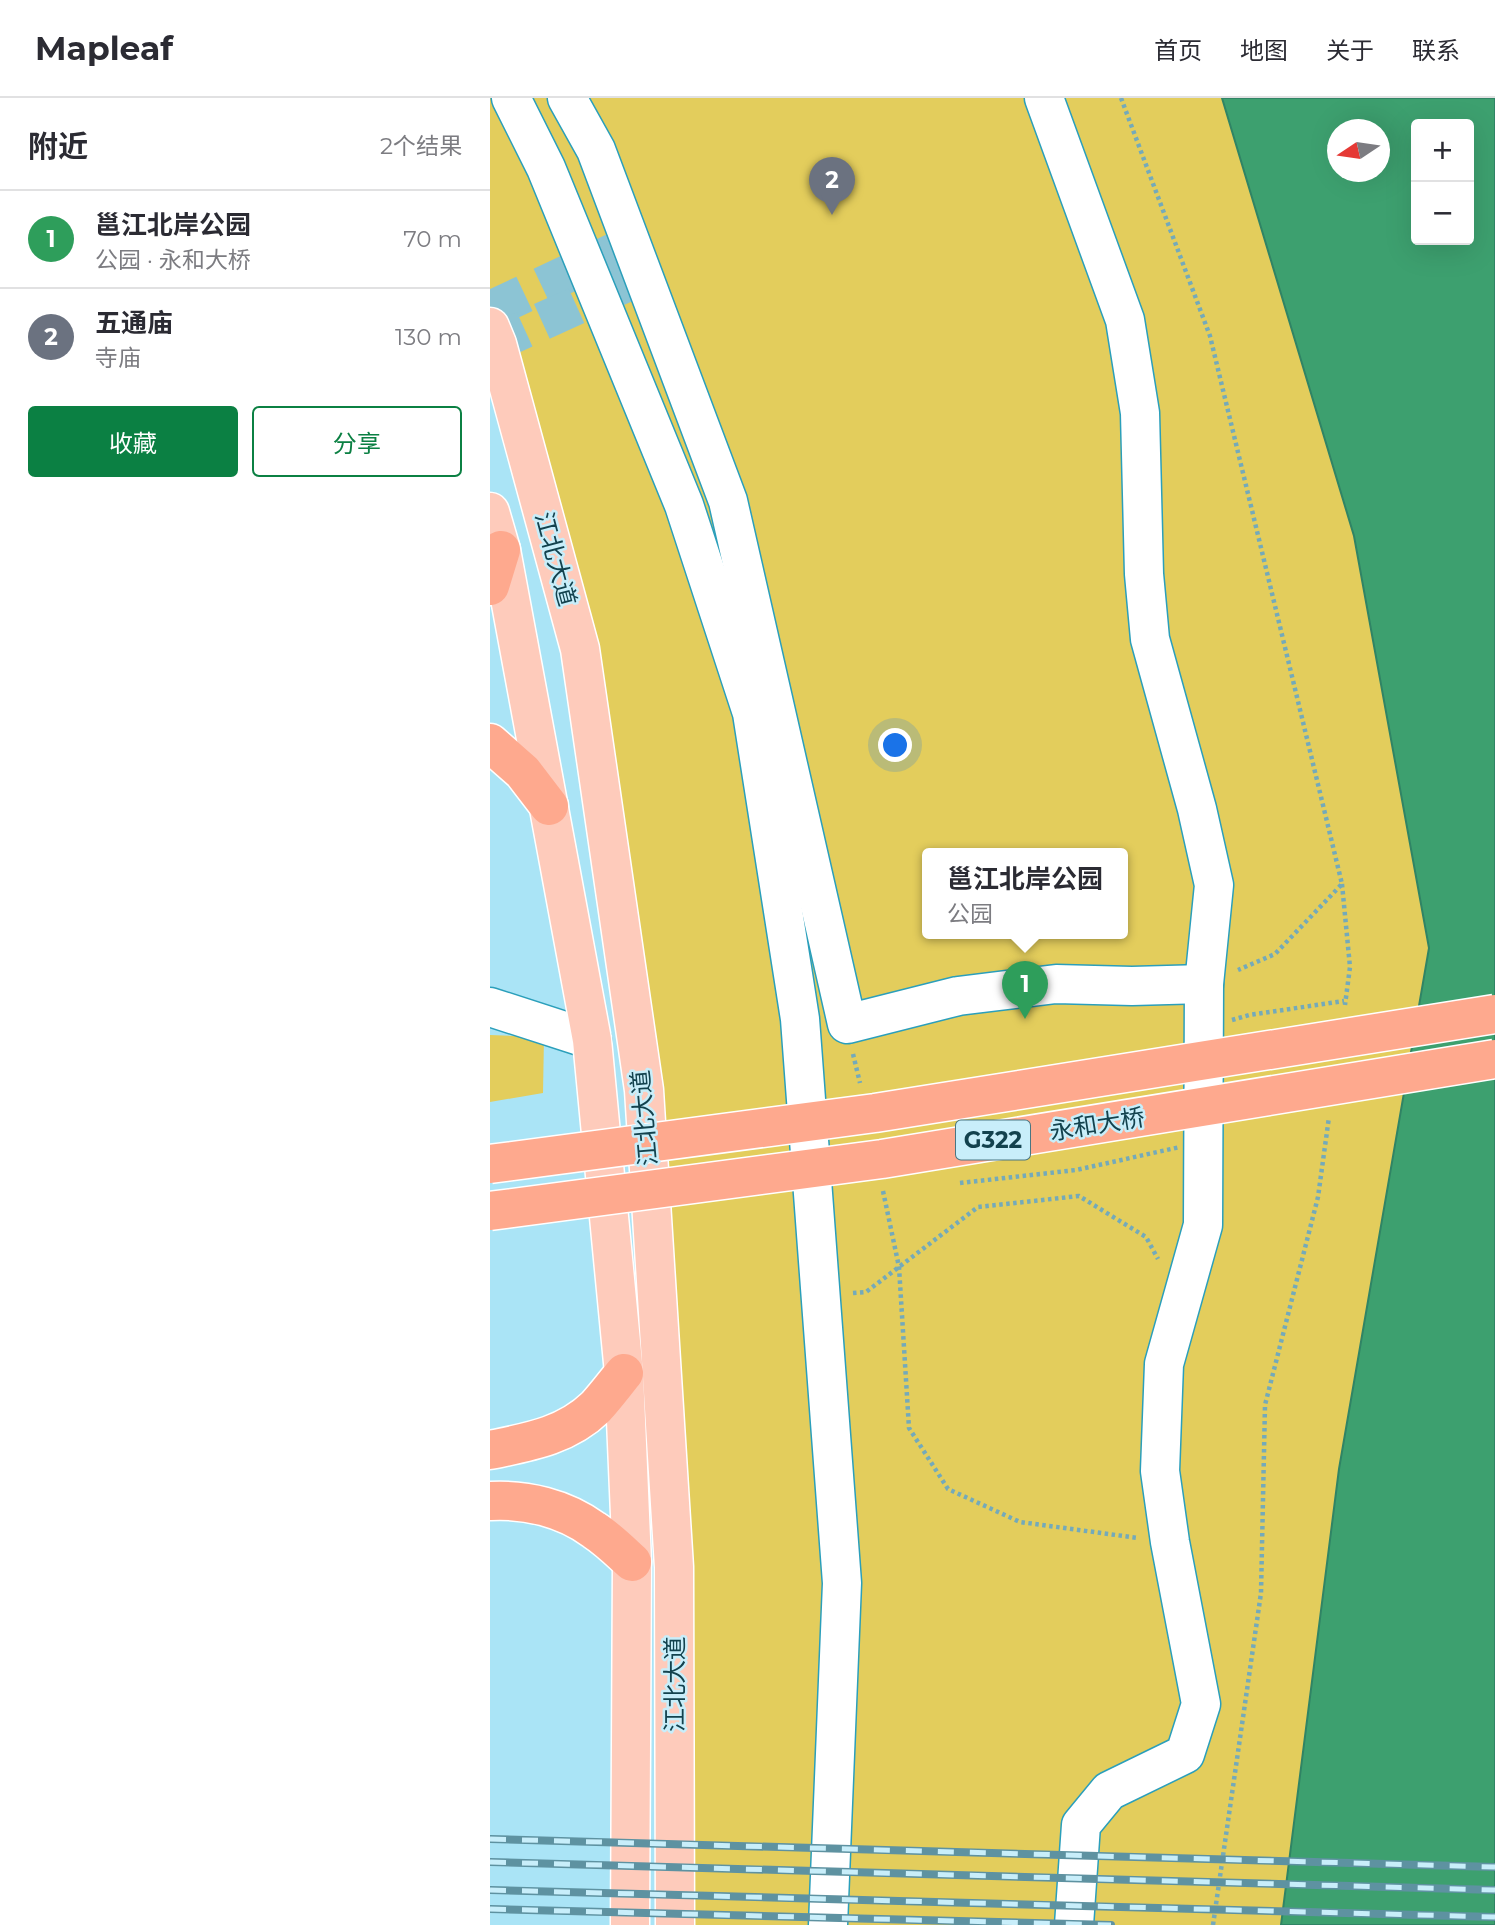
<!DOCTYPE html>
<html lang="zh">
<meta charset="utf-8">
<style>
:root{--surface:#fff;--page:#f2f2f3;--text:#2b2b33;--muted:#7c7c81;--line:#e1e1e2;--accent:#0b8043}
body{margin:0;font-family:Montserrat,"Noto Sans SC",sans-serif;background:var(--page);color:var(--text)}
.controls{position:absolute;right:21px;top:21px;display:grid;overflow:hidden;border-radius:7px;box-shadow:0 7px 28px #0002}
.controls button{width:63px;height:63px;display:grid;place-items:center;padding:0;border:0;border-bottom:2px solid var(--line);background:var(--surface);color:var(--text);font:35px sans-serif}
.compass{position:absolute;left:837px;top:21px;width:63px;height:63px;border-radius:50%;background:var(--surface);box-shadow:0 7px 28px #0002;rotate:257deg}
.you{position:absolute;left:406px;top:648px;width:24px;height:24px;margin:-18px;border:5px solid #fff;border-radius:50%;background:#1a73e8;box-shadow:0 0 0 10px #1a73e833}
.badge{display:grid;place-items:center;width:46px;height:46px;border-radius:50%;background:var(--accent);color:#fff;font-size:23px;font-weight:700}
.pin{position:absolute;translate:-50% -58px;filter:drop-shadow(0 2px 4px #0008)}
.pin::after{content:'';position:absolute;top:37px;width:24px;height:21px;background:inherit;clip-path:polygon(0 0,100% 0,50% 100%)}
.popup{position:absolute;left:432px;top:750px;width:206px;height:91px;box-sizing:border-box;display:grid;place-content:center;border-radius:7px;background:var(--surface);filter:drop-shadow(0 2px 5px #0005);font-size:23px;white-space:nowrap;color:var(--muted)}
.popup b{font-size:26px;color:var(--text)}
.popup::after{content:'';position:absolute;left:50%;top:100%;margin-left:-14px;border:14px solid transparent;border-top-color:var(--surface)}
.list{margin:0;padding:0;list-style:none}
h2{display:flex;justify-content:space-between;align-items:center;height:91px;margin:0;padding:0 28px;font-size:30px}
h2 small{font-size:23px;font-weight:400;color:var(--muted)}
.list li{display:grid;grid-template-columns:46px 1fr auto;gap:21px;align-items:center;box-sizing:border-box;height:98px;padding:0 28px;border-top:2px solid var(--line)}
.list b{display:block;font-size:26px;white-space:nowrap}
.list p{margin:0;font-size:23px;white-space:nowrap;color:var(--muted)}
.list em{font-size:23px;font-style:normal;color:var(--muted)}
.actions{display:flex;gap:14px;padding:21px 28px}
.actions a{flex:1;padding:16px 0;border:2px solid var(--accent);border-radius:7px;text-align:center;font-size:24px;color:var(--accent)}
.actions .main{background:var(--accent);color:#fff}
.map{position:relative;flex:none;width:1005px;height:1827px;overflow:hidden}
header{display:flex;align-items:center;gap:42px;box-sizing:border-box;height:98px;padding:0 35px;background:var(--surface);border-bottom:2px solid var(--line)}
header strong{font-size:33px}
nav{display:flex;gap:38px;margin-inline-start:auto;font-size:24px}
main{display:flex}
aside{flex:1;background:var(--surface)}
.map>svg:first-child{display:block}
</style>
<header>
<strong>Mapleaf</strong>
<nav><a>首页</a><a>地图</a><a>关于</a><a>联系</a></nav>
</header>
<main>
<aside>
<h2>附近<small>2个结果</small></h2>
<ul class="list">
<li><span class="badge" style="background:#2e9e5b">1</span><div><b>邕江北岸公园</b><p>公园 · 永和大桥</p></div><em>70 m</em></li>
<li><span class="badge" style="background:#6b7280">2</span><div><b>五通庙</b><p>寺庙</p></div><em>130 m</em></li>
</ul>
<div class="actions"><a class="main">收藏</a><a>分享</a></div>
</aside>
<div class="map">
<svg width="1005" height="1827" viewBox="0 0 1005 1827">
<rect width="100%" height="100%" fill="#aae4f6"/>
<!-- green -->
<g fill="#e3cd5c" fill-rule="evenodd">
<path d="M0 0H732L864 438 939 850 849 1371 791 1827H185L184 1469 90 551 0 229ZM437 755H633V835H437Z"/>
<path d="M0 937 54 939 53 995 0 1004Z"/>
</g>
<!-- water -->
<path fill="#3da06f" stroke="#308465" stroke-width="2" fill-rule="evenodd" d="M732 0H1005V1827H791L849 1371 939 850 864 438ZM926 26H979V142H926ZM848 32H890V74H848Z"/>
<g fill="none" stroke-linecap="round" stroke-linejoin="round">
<!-- minor-tunnel -->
<g stroke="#8cc4d4" stroke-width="38" stroke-dasharray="38 19" stroke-linecap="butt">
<path d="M0 212 141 146"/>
<path d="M0 247 154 177"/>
</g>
<defs>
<g id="minor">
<path d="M21 0 56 70 194 407 262 615 310 921 352 1485 338 1827"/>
<path d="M77 0 106 52 238 403 357 926 468 898 566 886 642 888 714 886"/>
<path d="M554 0 635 222 650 315 654 476 660 541 707 711 724 787 714 886 713 1127 674 1266 670 1373 680 1444 711 1606 695 1656 619 1693 591 1727 584 1827"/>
<path d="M0 909 102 942"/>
</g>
<g id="major">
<path d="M0 229 7 246 90 551 154 992 184 1469 185 1827"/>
<path d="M0 414 11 452 102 942 134 1275 142 1464 140 1827"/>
</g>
<g id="highway">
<path d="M0 488 11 452"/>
<path d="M0 645 33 674 59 708"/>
<path d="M0 1352C39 1344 76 1338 106 1309 116 1298 125 1286 134 1275"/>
<path d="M0 1403C36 1401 74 1410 104 1432 118 1441 130 1453 142 1464"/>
</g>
</defs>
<!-- minor casing -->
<use href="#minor" stroke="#2b9fbb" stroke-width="41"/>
<!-- major casing -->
<use href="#major" stroke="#fff" stroke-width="41"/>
<!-- highway casing -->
<use href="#highway" stroke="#fff" stroke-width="41"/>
<!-- path -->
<g stroke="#74aaba" stroke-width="4.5" stroke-dasharray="3.5 3.5" stroke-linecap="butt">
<path d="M631 0 720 238 852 786 785 856 748 872"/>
<path d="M852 786 860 869 855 907"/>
<path d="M363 956 370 985"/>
<path d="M393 1093 409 1169 419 1330 458 1391 530 1424 648 1440"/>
<path d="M363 1195 376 1194 488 1109 589 1098 656 1139 668 1161"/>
<path d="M723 1827 771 1495 775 1307 828 1099 839 1019"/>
</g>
<!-- minor -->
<use href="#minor" stroke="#fff" stroke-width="38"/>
<!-- major -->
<use href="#major" stroke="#fecbbb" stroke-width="38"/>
<!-- highway -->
<use href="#highway" stroke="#fea98e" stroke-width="38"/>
<defs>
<g id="rail">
<path d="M0 1741 1005 1769"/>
<path d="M0 1764 1005 1792"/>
<path d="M0 1792 1005 1819"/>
<path d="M0 1811 621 1827"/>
</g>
</defs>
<!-- rail casing -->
<use href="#rail" stroke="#5e92a1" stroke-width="8"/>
<!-- rail -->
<use href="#rail" stroke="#c8eefa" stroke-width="5" stroke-dasharray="16" stroke-linecap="butt"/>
<defs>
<g id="highway-bridge">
<path d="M0 1066 385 1015 1005 916"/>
<path d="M0 1113 392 1061 1005 961"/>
</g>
</defs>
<!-- highway-bridge casing -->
<use href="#highway-bridge" stroke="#fff" stroke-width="41" stroke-linecap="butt"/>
<!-- path-bridge -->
<g stroke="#74aaba" stroke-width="4.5" stroke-dasharray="3.5 3.5" stroke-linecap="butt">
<path d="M742 922 759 917 854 903"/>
<path d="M470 1085 586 1072 690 1049"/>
</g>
<!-- highway-bridge -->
<use href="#highway-bridge" stroke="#fea98e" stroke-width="38"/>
</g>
<g text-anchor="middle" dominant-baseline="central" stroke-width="5" stroke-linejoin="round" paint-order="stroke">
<!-- shield labels -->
<rect fill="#c8eefa" stroke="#497682" stroke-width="2" x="466" y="1022.5" width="74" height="39" rx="5"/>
<g font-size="23" font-weight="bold" fill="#13424e">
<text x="503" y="1042">G322</text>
</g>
<!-- street labels -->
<g font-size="24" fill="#13424e" stroke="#c8eefa">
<text transform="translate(66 461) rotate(75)">江北大道</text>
<text transform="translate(154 1020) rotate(-95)">江北大道</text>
<text transform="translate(607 1026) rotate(-9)">永和大桥</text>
<text transform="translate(184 1586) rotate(-90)">江北大道</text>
</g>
</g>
</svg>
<div class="controls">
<button>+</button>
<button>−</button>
</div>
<svg class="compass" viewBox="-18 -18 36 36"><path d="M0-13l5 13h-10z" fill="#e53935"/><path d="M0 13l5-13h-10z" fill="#7c7c81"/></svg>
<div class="you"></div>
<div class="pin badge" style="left:535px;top:921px;background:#2e9e5b">1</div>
<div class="popup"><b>邕江北岸公园</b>公园</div>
<div class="pin badge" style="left:342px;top:117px;background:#6b7280">2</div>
</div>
</main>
